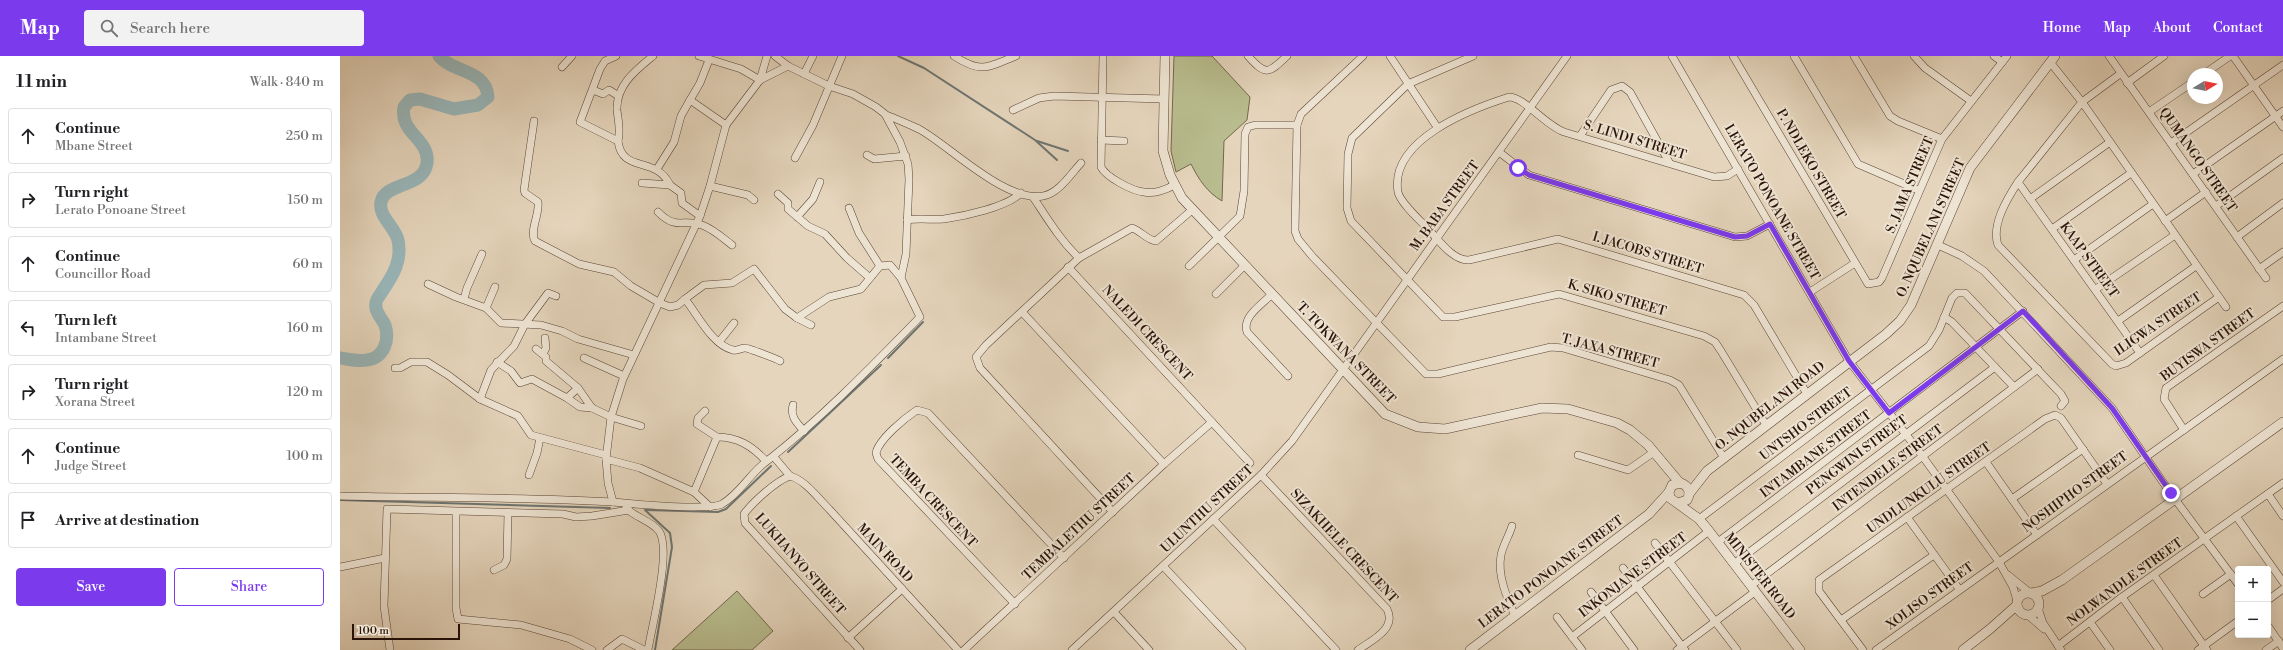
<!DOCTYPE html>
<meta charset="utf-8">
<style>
:root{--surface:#fff;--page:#f2f2f2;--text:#202124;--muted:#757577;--line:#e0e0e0;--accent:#7c3aed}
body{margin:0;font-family:"Libre Bodoni",serif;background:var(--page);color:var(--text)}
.controls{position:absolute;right:12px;bottom:12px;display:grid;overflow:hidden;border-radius:4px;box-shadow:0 4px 16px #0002}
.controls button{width:36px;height:36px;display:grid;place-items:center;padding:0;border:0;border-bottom:1px solid var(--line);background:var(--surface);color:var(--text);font:20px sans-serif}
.compass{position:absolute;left:1847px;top:12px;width:36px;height:36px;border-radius:50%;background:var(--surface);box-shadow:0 4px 16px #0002;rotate:80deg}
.scale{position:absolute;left:12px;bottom:10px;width:108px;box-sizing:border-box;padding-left:4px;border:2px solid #2a1308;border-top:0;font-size:11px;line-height:14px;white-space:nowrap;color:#2a1308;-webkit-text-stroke:3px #eee4d3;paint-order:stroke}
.stop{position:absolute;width:12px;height:12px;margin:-9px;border:3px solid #7c3aed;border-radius:50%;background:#fff}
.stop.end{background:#7c3aed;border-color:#fff;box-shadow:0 1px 4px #0008}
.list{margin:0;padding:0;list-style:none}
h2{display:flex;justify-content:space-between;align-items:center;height:52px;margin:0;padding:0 16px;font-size:17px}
h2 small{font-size:13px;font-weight:400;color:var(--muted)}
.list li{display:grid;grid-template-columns:26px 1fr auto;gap:12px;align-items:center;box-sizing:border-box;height:56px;margin:0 8px 8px;padding:0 8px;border:1px solid var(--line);border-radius:4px}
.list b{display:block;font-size:15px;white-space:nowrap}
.list p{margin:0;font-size:13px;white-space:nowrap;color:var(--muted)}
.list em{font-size:13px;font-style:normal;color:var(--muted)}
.actions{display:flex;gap:8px;padding:12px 16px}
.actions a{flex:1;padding:9px 0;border:1px solid var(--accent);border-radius:4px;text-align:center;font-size:14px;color:var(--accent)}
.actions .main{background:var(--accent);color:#fff}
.icon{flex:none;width:22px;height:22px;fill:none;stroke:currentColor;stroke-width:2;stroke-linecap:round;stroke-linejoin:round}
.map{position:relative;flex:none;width:1943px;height:594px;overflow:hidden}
header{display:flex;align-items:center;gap:24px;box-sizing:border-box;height:56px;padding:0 20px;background:var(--accent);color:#fff}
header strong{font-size:19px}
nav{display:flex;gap:22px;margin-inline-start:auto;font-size:14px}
.search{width:280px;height:36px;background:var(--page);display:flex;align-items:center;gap:10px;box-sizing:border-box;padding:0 14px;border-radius:4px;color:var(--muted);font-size:15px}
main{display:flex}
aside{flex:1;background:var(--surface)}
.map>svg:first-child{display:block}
</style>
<header>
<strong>Map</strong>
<div class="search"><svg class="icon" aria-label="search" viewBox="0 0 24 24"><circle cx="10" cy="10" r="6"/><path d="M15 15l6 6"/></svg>Search here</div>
<nav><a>Home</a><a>Map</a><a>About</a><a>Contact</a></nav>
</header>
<main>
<aside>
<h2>11 min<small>Walk · 840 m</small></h2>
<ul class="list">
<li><svg class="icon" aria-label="ahead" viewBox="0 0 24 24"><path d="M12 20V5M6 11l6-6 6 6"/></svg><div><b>Continue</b><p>Mbane Street</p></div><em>250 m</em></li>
<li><svg class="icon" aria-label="right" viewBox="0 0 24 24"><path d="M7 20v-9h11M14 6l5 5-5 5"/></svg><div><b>Turn right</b><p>Lerato Ponoane Street</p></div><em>150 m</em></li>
<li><svg class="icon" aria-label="ahead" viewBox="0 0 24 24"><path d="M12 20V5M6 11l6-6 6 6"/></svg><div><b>Continue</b><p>Councillor Road</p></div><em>60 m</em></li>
<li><svg class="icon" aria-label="left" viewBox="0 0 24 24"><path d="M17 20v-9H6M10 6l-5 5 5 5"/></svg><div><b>Turn left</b><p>Intambane Street</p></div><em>160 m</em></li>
<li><svg class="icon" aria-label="right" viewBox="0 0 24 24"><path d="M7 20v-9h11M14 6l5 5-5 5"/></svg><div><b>Turn right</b><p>Xorana Street</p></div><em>120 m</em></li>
<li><svg class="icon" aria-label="ahead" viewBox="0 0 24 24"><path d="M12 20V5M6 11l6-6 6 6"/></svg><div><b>Continue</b><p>Judge Street</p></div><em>100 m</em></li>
<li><svg class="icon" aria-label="arrive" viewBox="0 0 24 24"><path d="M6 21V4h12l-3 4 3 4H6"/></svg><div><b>Arrive at destination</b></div></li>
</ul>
<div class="actions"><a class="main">Save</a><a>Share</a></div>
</aside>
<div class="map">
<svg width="1943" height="594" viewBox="0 0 1943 594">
<rect width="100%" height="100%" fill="#e5d5bc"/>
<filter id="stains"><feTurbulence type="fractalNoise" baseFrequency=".005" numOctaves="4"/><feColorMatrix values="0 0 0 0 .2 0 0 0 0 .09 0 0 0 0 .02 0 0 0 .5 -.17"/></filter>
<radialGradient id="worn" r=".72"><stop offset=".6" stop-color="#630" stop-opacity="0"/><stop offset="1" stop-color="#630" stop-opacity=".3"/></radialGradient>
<!-- green -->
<g fill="#b8bc8e" stroke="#71684b">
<path d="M834 0H872L910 41 907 64 884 85 882 145C867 136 859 124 851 108L836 116 831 95Z"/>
<path d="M397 535 433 575 412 594H332Z"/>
</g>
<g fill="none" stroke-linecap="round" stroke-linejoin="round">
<!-- stream -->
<g stroke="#6d7572" stroke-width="2">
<path d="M558 0 584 12 695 84 717 104"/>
<path d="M697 85 728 95"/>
<path d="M548 302 583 266"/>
<path d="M448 396 541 309"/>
<path d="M0 444 270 452"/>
<path d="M305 454 330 477 332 491 315 594"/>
<path d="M306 454 378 456 386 453 431 410"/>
</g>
<!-- river -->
<path stroke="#99b6b9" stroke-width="13" d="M0 302C8 303 19 306 27 304 44 302 50 284 45 269 42 262 34 256 36 247 36 243 41 238 43 234 54 218 62 204 58 184 55 171 38 160 41 146 45 126 84 132 87 107 90 83 59 77 64 51L70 44 80 43 114 53 138 49 148 41C146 13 113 17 99 0"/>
<defs>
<g id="minor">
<path d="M276 0 265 5 260 13 240 66 278 85C282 118 316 99 330 129"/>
<path d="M435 0 448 10"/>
<path d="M614 0C642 18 647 11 676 0"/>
<path d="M763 0 761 111C766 121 792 135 804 136 814 138 826 134 834 129"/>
<path d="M908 0C926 20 928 18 947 0"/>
<path d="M1023 0 961 58 957 69 955 175 958 183 972 200 1086 318H1098L1211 291 1223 292 1330 324 1339 329 1384 402"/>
<path d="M1050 0 1097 71"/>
<path d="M1133 0 1068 28 1012 82 1008 98 1007 152 1011 165 1103 261H1115L1219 238 1364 280 1375 286 1381 295 1426 369"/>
<path d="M1332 0 1509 305 1578 394 1659 506 1673 531 1677 545"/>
<path d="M1393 0 1528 228 1539 226 1542 222 1602 83 1667 0"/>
<path d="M1454 0 1518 108 1578 134"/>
<path d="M1514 0 1550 60 1558 65 1602 83"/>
<path d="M1574 0 1585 12 1631 45"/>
<path d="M1654 0 1662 6"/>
<path d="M1769 0 1926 222"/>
<path d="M1893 0 1943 71"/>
<path d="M1710 6 1742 46 1879 241 1800 297 1786 307 1776 310 1772 308 1658 189C1651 169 1667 143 1678 126L1742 46 1780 18"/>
<path d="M222 11 232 0"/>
<path d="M464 18 473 0"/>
<path d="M1864 18 1890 0"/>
<path d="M1787 27 1824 0"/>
<path d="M253 34 263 38 269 34 277 39"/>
<path d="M350 44 360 27 369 4"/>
<path d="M673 54 699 42 714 40 824 43"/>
<path d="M1809 56 1853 26"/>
<path d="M546 59C557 63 568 68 579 73 610 90 666 147 703 140 718 138 731 118 741 107"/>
<path d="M194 65 184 134 185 137 198 146C200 158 189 175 195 185L239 208 274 216 291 230 320 247 330 251 338 249 345 243C358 259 372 289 393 294 397 295 401 292 405 292 408 292 437 303 440 305"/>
<path d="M1240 80 1271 34 1282 30 1290 36 1329 106"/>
<path d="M761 84 784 85"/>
<path d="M278 85C281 74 278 64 277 54 276 29 296 14 313 0"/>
<path d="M1831 87 1943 9"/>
<path d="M1159 96 1189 119 1395 181 1407 180 1430 168"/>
<path d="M527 99 534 103 566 100"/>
<path d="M455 102 473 69 502 0"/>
<path d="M317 113 334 86 341 60 350 44 386 69"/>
<path d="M1398 113 1387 120 1374 121 1224 76C1205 69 1184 41 1169 41 1131 53 1049 84 1058 136 1060 147 1083 167 1091 176 1100 186 1114 205 1129 204L1218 183 1404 239 1414 249 1467 338"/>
<path d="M1853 118 1943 55"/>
<path d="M1678 126 1800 297"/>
<path d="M302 127 330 129 341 137 342 147 360 160"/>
<path d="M370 130 408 139 414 144"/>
<path d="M438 138 448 147V153L468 170 485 178 507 202 530 222"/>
<path d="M693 141C707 162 720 184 739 202L646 289 636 301 640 312 773 456"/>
<path d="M1690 143 1770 86"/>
<path d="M1876 150 1943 102"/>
<path d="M509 152 519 177 540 210"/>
<path d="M318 156C337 175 343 162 362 169 373 173 383 182 392 189"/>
<path d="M457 161 473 143 480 126"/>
<path d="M567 164C579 162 592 164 604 163 625 160 667 151 681 137"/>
<path d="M1825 165 1866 136"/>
<path d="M1712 173 1791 117"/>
<path d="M1897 181 1943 147"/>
<path d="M1598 189 1622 200 1644 215 1772 352 1829 435 1898 528"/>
<path d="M739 202 792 172C801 175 807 184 816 185L852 154"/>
<path d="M1734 204 1813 148"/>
<path d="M849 210 900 160 904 135 905 78 908 71 915 69H957"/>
<path d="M728 211 910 407"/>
<path d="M1919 213 1943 196"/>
<path d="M88 228 116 241 146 252 161 267 201 269 222 275 238 283 294 299"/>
<path d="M1756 233 1835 179"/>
<path d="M1470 236 1515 207"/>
<path d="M876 238 904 210"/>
<path d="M931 239C921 249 902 261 907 276L948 320"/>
<path d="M1879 241 1886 251"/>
<path d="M124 243 127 232 142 198"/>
<path d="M345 243 364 229 392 227 414 213 445 253 457 262 489 241 521 233 540 210 550 209 561 222"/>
<path d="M146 252 155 231"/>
<path d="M682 256 824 408"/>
<path d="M1604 261 1612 266 1674 331"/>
<path d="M457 262 471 269"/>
<path d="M1778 265 1856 210"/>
<path d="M379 286 394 267"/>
<path d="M196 293 206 301V305L238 332 252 352 271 361 301 370"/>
<path d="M203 298 206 292 205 282"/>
<path d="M244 302 284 320"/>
<path d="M157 306 171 315 180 327 192 323 227 342 238 332"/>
<path d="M55 312H60L71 306H87L108 319 140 343 178 360 191 379 266 399"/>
<path d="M227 342 240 351 252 352"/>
<path d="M140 343 151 314 174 290 185 268 208 237 216 240"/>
<path d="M453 349C450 361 457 367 464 375"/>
<path d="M1844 374 1824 343 1826 332 1943 250"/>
<path d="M377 381C398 381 412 390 426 405"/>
<path d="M1238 399 1288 414 1314 396"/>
<path d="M434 401 450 420"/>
<path d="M266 403 271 361 283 323 360 160 370 130 386 69 420 24 401 13 359 0"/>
<path d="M1646 406 1697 479"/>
<path d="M189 419 197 397 200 382"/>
<path d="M921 419 1047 553C1057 573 1032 584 1018 594"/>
<path d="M450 420C465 424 478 442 489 453L618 594"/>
<path d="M450 420C436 425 413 446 404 458L405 467 520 594"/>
<path d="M354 436 370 451"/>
<path d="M1928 438 1943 460"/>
<path d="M0 440C91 442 183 441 273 446 292 448 368 455 382 448 400 438 410 417 427 405 482 362 531 311 580 261L561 222 566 198 569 123 568 108 560 86 545 58 536 51 513 38 489 30 448 10 420 24 427 0"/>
<path d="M1672 443 1743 393"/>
<path d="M273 446 268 427 266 403 300 412 354 436 377 381 357 368 358 362 365 355"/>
<path d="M286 452C296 462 310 464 319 475 332 493 312 570 308 594"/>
<path d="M116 456V552L118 563 181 569 230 583 252 594"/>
<path d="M1896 460 1943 526"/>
<path d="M1567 461 1619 533"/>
<path d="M873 463 996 594"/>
<path d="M1359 463 1589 290 1599 274 1612 242 1617 237H1625L1721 338 1725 345 1721 350"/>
<path d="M1172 470C1169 480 1163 489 1161 499 1157 519 1167 542 1175 560"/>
<path d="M1378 486 1683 255"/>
<path d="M1315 487 1397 594"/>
<path d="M1395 507 1655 311"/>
<path d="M823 510 902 594"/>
<path d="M0 511 45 502"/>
<path d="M1283 512 1345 594"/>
<path d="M154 514 164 509 167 503 168 457"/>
<path d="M1668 519 1689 536"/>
<path d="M1814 519 1867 594"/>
<path d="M1412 529 1698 313"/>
<path d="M1251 536 1294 594"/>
<path d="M1863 538 1891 518"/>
<path d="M1782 541 1819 594"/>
<path d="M1928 544 1943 533"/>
<path d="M675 548 538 403 536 397C539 383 565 362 577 354L588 357 724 502"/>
<path d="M1698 552 1703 567 1721 594"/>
<path d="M774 556 809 594"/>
<path d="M1688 559 1704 573"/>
<path d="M1217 561 1242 594"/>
<path d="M1501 564 1594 499"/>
<path d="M1750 566 1770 594"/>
<path d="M1928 570 1943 592"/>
<path d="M1232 581 1369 475"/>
<path d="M508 582 562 533"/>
<path d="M1718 590 1782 541 1943 427"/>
<path d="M50 594 44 550 47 453 223 458 236 461 252 460 289 454"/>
<path d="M267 594 282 583 304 594"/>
<path d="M624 594 824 408 872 366"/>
<path d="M732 594 921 419 952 385 1227 0"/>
<path d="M1337 594 1416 535"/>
<path d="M1523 594 1479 535V524L1705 363 1715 359 1721 362 1767 428"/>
<path d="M1536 594 1943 303"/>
<path d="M1858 594 1898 565"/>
<path d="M1926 594 1939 585"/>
</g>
<g id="tertiary">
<path d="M825 0 823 95 830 119 842 142 1045 358 1078 371 1105 373 1202 352 1228 353 1277 367 1290 374 1308 389 1339 426"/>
<path d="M1349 438 1367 415 1546 278 1560 265 1571 249 1630 112 1715 0"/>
<path d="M1338 447 1347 444C1351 437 1349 430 1341 427L1332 429 1329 436 1330 442 1359 463 1369 475 1460 594"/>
<circle cx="1688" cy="548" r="11"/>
<path d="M1691 537 1702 535 1722 524 1943 366"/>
<path d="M1130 594 1309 458 1329 436"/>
<path d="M1623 594 1650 573 1677 549"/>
</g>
</defs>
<!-- minor casing -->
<use href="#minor" stroke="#594435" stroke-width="8"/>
<!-- tertiary casing -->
<use href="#tertiary" stroke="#594435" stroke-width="10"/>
<!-- minor -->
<use href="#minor" stroke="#eee4d3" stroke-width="7"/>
<!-- tertiary -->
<use href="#tertiary" stroke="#eee4d3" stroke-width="9"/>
</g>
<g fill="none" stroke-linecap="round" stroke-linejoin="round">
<!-- route -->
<path stroke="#7c3aed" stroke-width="5" d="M1178 112 1189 119 1395 181 1407 180 1430 168 1509 305 1549 357 1683 255 1772 352 1831 437"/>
</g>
<g text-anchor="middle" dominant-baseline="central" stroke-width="4" stroke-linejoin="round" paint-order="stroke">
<!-- street labels -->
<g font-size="13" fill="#2a1308" stroke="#eee4d3">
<text transform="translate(1295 84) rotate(17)">S. LINDI STREET</text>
<text transform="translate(1858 104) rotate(55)">QUMANGO STREET</text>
<text transform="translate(1471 108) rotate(60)">P. NDLEKO STREET</text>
<text transform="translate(1570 129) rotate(-67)">S. JAMA STREET</text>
<text transform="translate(1432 146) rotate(60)">LERATO PONOANE STREET</text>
<text transform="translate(1105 150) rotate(-54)">M. BABA STREET</text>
<text transform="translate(1591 172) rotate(-66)">O. NQUBELANI STREET</text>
<text transform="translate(1308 197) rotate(17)">I. JACOBS STREET</text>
<text transform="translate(1749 204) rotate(54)">KAAP STREET</text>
<text transform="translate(1277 242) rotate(16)">K. SIKO STREET</text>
<text transform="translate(1818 268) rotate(-34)">ILIGWA STREET</text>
<text transform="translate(807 277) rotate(47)">NALEDI CRESCENT</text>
<text transform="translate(1868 289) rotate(-36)">BUYISWA STREET</text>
<text transform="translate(1270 295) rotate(15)">T. JAXA STREET</text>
<text transform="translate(1006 297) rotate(46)">T. TOKWANA STREET</text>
<text transform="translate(1430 350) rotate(-38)">O. NQUBELANI ROAD</text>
<text transform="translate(1466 368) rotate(-37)">UNTSHO STREET</text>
<text transform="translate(1476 398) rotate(-37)">INTAMBANE STREET</text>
<text transform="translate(1517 399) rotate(-37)">PENGWINI STREET</text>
<text transform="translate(1548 412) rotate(-37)">INTENDELE STREET</text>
<text transform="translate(1589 432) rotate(-35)">UNDLUNKULU STREET</text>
<text transform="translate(1735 436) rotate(-36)">NOSHIPHO STREET</text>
<text transform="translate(593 445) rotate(47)">TEMBA CRESCENT</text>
<text transform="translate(867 453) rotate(-43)">ULUNTHU STREET</text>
<text transform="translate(739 471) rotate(-43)">TEMBALETHU STREET</text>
<text transform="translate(1004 490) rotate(47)">SIZAKHELE CRESCENT</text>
<text transform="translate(545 497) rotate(47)">MAIN ROAD</text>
<text transform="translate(460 508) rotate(49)">LUKHANYO STREET</text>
<text transform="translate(1211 516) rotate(-37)">LERATO PONOANE STREET</text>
<text transform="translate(1293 519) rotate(-37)">INKONJANE STREET</text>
<text transform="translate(1420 520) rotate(52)">MINISTER ROAD</text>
<text transform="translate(1785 526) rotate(-36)">NOLWANDLE STREET</text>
<text transform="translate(1590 540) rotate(-36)">XOLISO STREET</text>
</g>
</g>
<rect width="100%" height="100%" filter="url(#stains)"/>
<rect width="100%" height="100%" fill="url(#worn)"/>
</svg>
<div class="controls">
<button>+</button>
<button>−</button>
</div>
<svg class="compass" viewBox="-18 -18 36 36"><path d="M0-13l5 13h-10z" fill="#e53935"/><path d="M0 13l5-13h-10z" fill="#757577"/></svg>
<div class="scale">100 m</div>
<div class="stop" style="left:1178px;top:112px"></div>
<div class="stop end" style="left:1831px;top:437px"></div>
</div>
</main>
